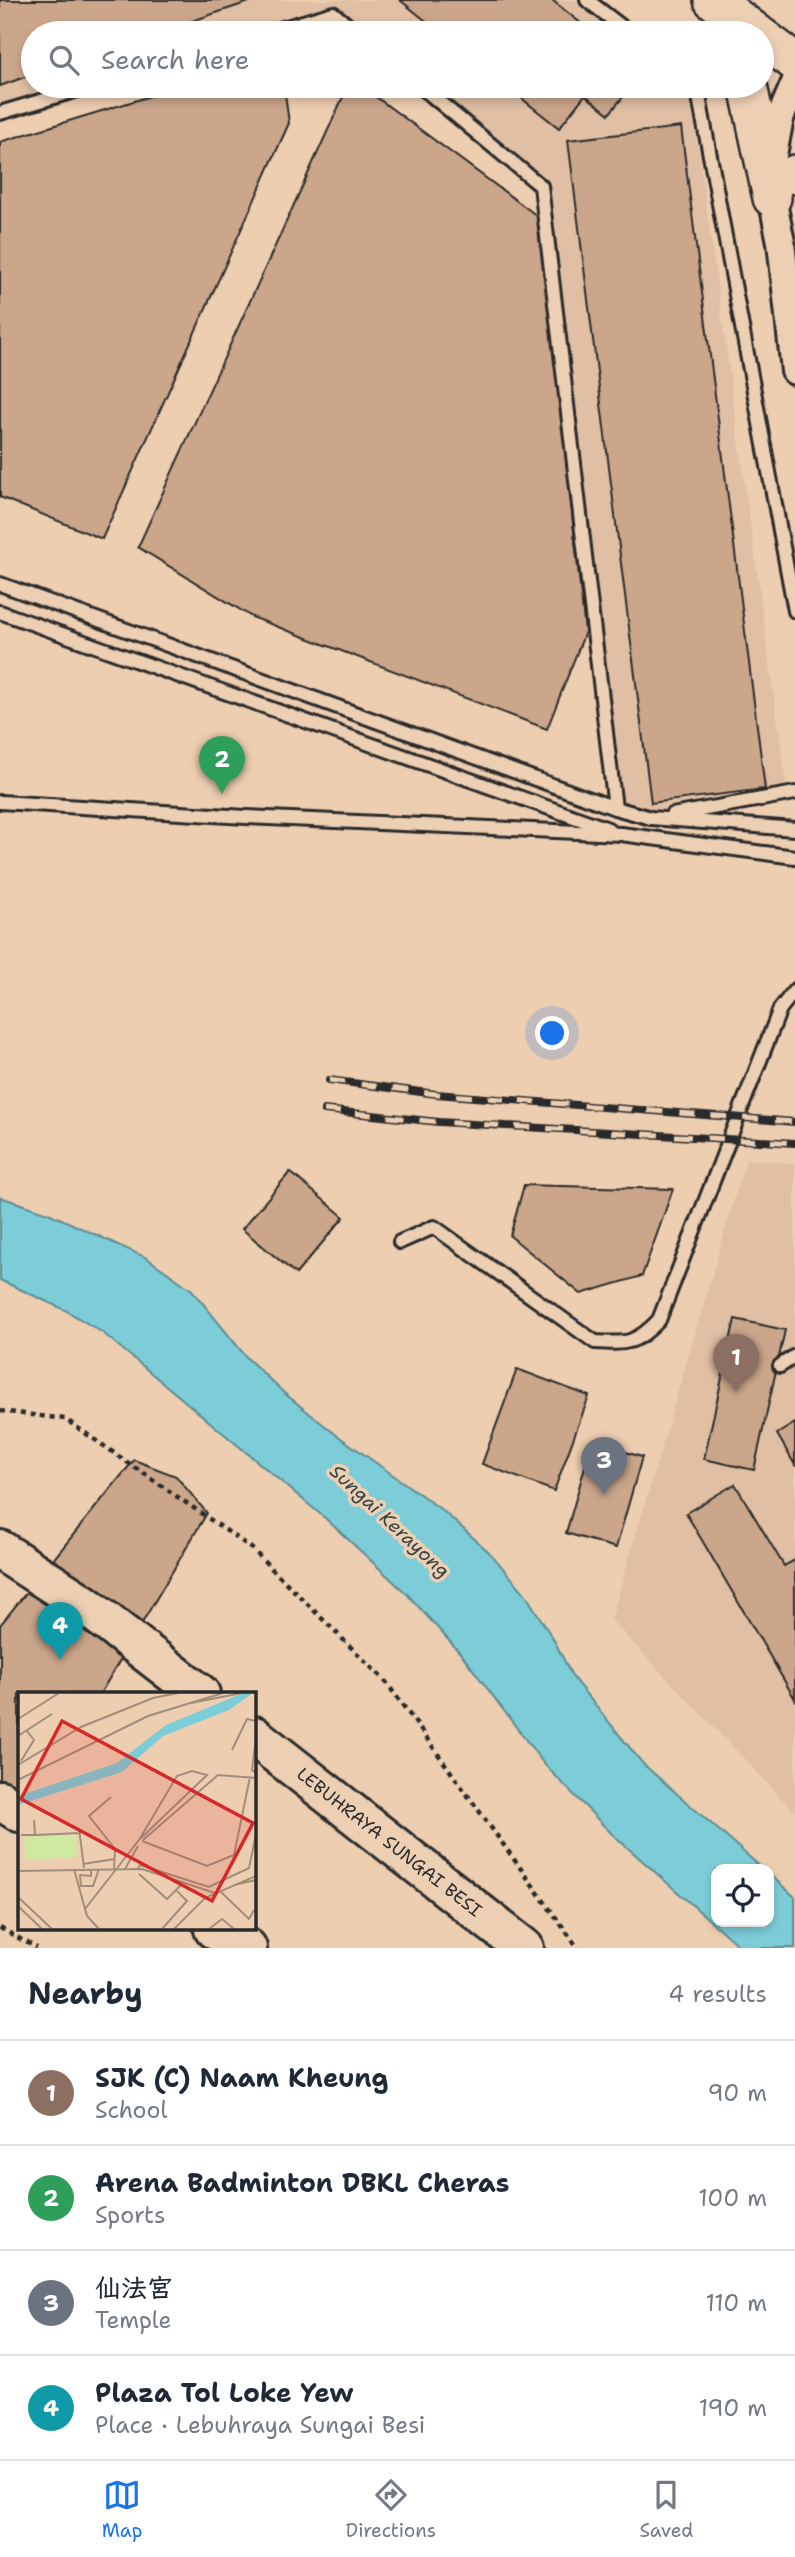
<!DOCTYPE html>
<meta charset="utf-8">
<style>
:root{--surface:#fff;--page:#f2f2f3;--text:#1f2937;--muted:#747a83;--line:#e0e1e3;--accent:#1a73e8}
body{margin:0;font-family:"Shantell Sans","LXGW WenKai TC",sans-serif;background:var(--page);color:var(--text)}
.controls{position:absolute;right:21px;bottom:21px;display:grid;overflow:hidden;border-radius:14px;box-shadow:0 4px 10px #0003}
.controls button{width:63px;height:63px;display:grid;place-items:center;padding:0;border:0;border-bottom:2px solid var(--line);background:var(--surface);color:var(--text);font:35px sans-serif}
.you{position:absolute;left:553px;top:1034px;width:24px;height:24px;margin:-18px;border:5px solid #fff;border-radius:50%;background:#1a73e8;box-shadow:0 0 0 10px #1a73e833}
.badge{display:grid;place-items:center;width:46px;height:46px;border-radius:50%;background:var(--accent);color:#fff;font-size:23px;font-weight:700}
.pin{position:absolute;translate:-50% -58px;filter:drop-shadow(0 2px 4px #0008)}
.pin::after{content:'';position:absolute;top:37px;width:24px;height:21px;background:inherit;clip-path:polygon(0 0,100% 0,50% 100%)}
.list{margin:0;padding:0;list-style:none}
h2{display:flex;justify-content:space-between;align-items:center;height:91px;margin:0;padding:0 28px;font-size:30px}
h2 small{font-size:23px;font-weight:400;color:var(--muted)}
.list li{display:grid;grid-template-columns:46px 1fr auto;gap:21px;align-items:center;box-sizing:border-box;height:105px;padding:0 28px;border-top:2px solid var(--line)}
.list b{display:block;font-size:26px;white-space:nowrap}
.list p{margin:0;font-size:23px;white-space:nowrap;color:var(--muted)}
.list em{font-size:23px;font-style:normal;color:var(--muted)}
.icon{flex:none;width:38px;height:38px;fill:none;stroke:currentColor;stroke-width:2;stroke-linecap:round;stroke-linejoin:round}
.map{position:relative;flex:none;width:795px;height:1948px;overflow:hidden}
.search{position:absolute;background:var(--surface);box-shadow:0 4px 10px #0003;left:21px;right:21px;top:21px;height:77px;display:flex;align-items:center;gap:18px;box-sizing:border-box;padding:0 24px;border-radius:38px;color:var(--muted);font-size:26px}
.sheet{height:511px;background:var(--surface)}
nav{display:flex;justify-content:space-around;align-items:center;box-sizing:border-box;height:98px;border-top:2px solid var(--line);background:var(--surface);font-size:19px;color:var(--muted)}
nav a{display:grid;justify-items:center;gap:4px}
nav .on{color:var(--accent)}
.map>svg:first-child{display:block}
</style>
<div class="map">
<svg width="795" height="1948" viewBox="0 0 795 1948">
<rect width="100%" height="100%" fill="#eeceb1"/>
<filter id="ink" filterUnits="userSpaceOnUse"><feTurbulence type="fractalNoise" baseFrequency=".0143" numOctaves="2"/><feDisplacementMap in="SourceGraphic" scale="14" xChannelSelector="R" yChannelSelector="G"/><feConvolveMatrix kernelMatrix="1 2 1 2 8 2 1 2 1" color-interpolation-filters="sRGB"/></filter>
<g filter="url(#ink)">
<!-- built -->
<g fill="#e0bfa4">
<path d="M0 0H576L619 33H366L332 5 238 33H33V86H64L0 105Z"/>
<path d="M430 86H687L690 88 787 789 653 810 620 803 547 182Z"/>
<path d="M746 1159 795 1164V1812L611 1620Z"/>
</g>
<!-- water -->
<path fill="#7dcdd9" stroke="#5c8c93" stroke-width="2" d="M0 1197 48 1213 147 1258 192 1290 247 1358 284 1393 334 1433 442 1510 488 1551 524 1592 555 1642 573 1678 643 1764 763 1869H716V1922H769V1874L795 1897V1948H741L611 1833 544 1764 462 1655 408 1595 325 1518 103 1333 65 1310 0 1280Z"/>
<!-- building -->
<g fill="#cba68b" stroke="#2b2b2b" stroke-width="2">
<path d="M0 0H255L156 33H33V74L0 86Z"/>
<path d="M400 0H552L593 33H441Z"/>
<path d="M183 86H284L289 123 102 539 0 497V142Z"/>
<path d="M348 86H361L540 218 585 632 547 729 252 617 138 547Z"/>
<path d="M506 86H632L609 114 585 95 559 128Z"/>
<path d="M681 127 765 789 651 803 568 140Z"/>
<path d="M290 1172 344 1217 296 1274 242 1229Z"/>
<path d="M524 1185 673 1189 642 1276 581 1294 510 1236Z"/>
<path d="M735 1319 785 1330 754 1470 704 1459Z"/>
<path d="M517 1369 589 1396 554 1491 482 1464Z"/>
<path d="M795 1423V1465L777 1434Z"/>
<path d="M592 1442 642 1457 616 1548 566 1533Z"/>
<path d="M134 1460 176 1476 207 1513 100 1694H19V1797L0 1820V1625Z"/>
<path d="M735 1484 784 1566 795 1560V1699L686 1513Z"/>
</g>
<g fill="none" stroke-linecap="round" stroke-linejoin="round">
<defs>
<g id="lane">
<path d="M587 0 630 33"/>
<path d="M266 33 333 13 357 33"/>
<path d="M420 86 541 186 615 808"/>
<path d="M697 86 795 611"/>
<path d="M0 113 91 86"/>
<path d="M0 584 615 808 651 818 795 829"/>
<path d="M0 612 608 829"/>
<path d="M0 802 246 817 621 834 795 857"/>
<path d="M672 815 795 793"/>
<path d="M400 1242 434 1227 595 1342C627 1344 636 1344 659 1320L780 1009 795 990"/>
<path d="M780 1366 795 1356"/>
</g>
<path id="street" d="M795 83 780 118 772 160V198L781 242 795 371"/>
<g id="secondary">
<path d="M713 0 757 33"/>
<path d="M762 37 795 62"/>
<path d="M748 86 772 198"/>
<path d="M795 175V174"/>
</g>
<g id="highway">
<path d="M0 1550 85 1605 200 1694"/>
<path id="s1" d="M254 1736 524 1948"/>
<path d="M0 1800 19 1812"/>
<path d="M214 1929 247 1948"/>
</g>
</defs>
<!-- lane casing -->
<use href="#lane" stroke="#2b2b2b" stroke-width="18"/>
<!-- street casing -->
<use href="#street" stroke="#2b2b2b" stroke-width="32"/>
<!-- secondary casing -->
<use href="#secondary" stroke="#2b2b2b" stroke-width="42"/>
<!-- highway casing -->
<use href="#highway" stroke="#2b2b2b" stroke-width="44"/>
<!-- path -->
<g stroke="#2b2b2b" stroke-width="4.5" stroke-dasharray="5 5" stroke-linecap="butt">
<path d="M0 1411 65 1419 250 1547 386 1682 578 1948"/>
<path d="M0 1928 37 1948"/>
</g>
<!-- lane -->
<use href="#lane" stroke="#edd0b4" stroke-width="12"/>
<!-- street -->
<use href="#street" stroke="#edd0b4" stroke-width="26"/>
<!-- secondary -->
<use href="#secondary" stroke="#edd0b4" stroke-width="37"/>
<!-- highway -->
<use href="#highway" stroke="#edd0b4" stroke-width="38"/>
<defs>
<g id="rail">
<path d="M329 1080 436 1094 795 1122"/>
<path d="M324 1110 439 1122 795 1143"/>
</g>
</defs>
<!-- rail casing -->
<use href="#rail" stroke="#2b2b2b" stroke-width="8"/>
<!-- rail -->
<use href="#rail" stroke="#edd0b4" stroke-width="5" stroke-dasharray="16" stroke-linecap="butt"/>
</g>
</g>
<g text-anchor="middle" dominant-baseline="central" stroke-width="7" stroke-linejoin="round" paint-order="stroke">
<!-- street labels -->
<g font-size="18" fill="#2b2b2b" stroke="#edd0b4">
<text stroke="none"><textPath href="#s1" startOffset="172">LEBUHRAYA SUNGAI BESI</textPath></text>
</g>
<!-- water labels -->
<g font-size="19" font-style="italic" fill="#374345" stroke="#edd0b4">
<text transform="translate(390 1521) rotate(43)">Sungai Kerayong</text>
</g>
</g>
<!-- overview -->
<g transform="translate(18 1692)">
<rect width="238" height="238" fill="#eeceb1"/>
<path d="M58 143 59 165 7 168 6 145Z" fill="#cfe99e"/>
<path d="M225 1H235L211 18 145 44 104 80 0 113V104L99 71 148 33Z" fill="#7dcdd9"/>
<path fill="none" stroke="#a08d7b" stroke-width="2" d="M168 12 224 1M0 27 41 1M0 44 34 22M238 45 234 78 238 81M214 58 229 27 238 29M3 69 16 48 9 39M0 73 63 35 135 6 160 1M0 88 130 24 205 1M93 105 71 124 97 157 96 177M61 136 66 176M3 143H17L16 128M17 143 61 141M125 148 200 83 238 86M124 149 189 174 216 163 232 85M65 172 97 167M120 176 122 173 191 195 231 176 238 142M56 177 69 224 81 237M73 177V184L62 183 63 194H75L81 177M107 177 120 154M0 179 124 177 197 201M121 182 149 207 164 192M216 193 238 188M202 199 231 227 236 218M0 205 34 237M0 214 24 237M67 217 121 148 159 84 174 79 189 83 121 148M144 237 169 209 159 199M156 237 187 206 238 184M191 237 204 227 216 237"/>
<path fill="#d62828" fill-opacity="0.15" stroke="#d62828" stroke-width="3.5" d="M44 29 235 131 194 209 3 107Z"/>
<rect width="238" height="238" fill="none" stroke="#2b2b2b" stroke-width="3.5"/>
</g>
</svg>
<div class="controls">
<button><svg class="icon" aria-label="locate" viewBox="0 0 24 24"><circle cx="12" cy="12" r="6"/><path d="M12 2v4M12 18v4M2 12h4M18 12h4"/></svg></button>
</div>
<div class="you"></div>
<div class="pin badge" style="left:736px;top:1392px;background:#8d6e63">1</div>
<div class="pin badge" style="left:222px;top:794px;background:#2e9e5b">2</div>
<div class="pin badge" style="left:604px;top:1495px;background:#6b7280">3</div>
<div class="pin badge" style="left:60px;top:1660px;background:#0f9aa8">4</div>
<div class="search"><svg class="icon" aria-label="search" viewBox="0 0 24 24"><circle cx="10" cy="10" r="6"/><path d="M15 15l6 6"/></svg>Search here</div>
</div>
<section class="sheet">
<h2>Nearby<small>4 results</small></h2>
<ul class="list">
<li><span class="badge" style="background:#8d6e63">1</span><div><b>SJK (C) Naam Kheung</b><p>School</p></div><em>90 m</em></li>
<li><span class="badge" style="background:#2e9e5b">2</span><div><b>Arena Badminton DBKL Cheras</b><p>Sports</p></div><em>100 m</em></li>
<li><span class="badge" style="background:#6b7280">3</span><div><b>仙法宫</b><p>Temple</p></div><em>110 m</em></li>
<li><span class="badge" style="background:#0f9aa8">4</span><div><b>Plaza Tol Loke Yew</b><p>Place · Lebuhraya Sungai Besi</p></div><em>190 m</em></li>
</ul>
</section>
<nav>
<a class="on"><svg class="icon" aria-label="map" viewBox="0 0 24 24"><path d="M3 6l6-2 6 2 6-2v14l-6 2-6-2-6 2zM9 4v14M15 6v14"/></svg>Map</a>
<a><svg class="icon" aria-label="directions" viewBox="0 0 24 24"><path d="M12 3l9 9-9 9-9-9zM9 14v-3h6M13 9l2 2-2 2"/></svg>Directions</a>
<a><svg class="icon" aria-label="saved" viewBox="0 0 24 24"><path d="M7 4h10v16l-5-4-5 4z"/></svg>Saved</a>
</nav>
